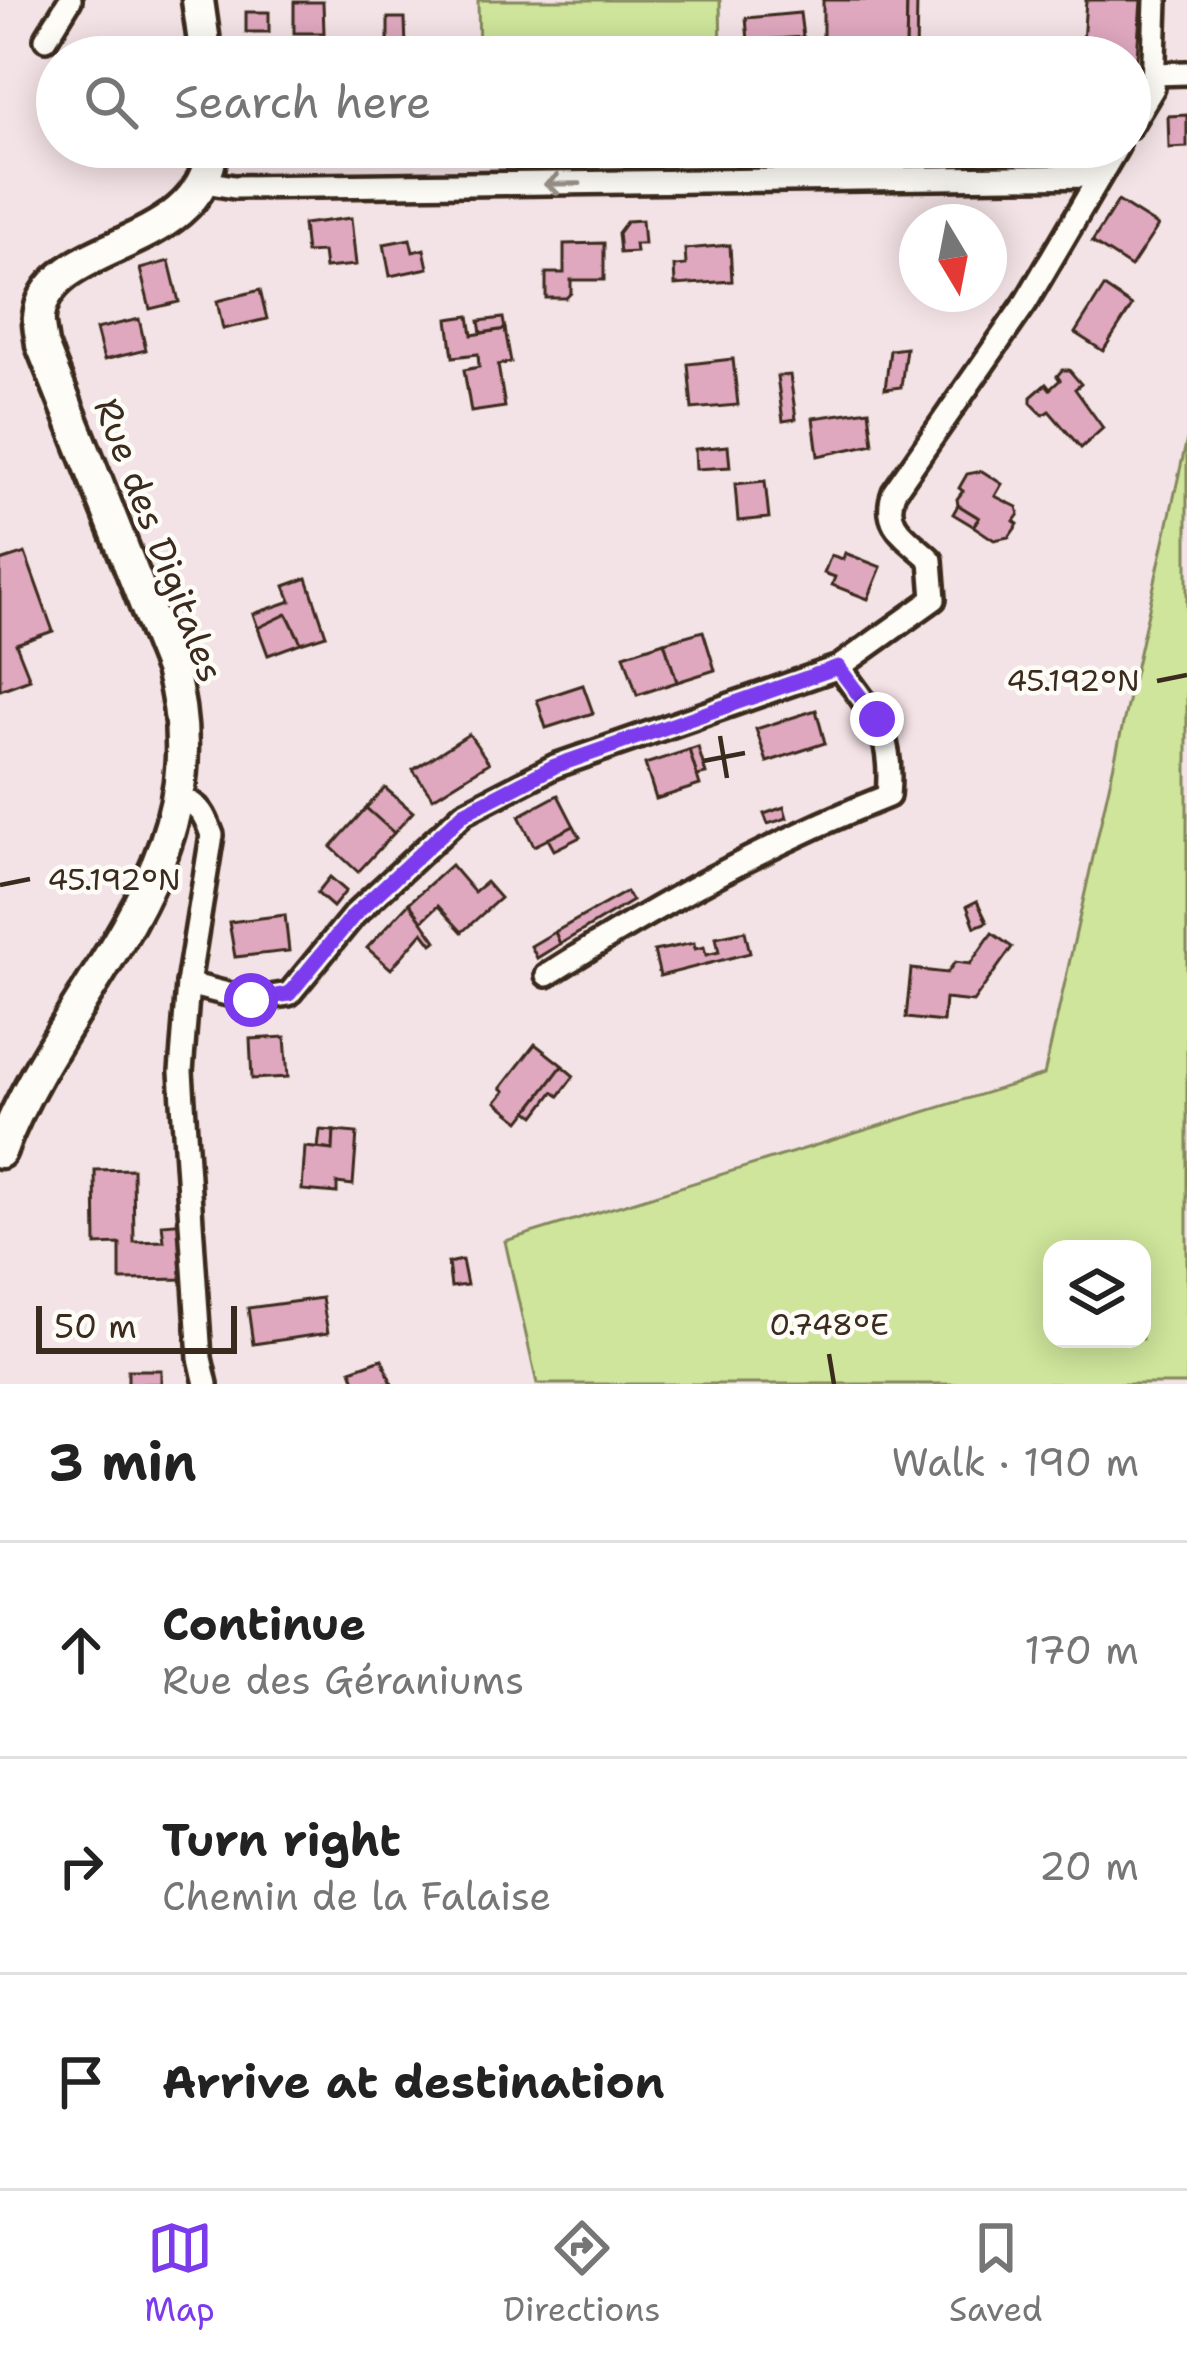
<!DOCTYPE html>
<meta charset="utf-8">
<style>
:root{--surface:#fff;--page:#f2f2f2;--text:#222;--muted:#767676;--line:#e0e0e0;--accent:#7c3aed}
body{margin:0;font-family:"Shantell Sans",sans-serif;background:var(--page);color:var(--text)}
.controls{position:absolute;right:36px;bottom:36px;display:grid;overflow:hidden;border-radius:24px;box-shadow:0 6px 30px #0003}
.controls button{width:108px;height:108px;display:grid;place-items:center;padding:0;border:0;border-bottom:3px solid var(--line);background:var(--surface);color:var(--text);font:60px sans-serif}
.compass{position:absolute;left:899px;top:204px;width:108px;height:108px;border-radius:50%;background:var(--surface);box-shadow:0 6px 30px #0003;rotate:170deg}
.scale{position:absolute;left:36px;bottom:30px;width:201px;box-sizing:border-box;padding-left:12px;border:6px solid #3b2a1e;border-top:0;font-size:33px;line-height:42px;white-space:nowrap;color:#3b2a1e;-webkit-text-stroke:9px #fdfcf7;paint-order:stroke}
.stop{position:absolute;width:36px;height:36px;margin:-27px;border:9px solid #7c3aed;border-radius:50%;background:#fff}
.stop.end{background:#7c3aed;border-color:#fff;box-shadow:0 3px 12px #0008}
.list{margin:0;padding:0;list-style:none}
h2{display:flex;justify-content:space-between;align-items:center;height:156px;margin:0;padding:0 48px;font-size:51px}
h2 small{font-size:39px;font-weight:400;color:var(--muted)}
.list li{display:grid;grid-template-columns:78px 1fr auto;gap:36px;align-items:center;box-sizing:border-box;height:216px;padding:0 48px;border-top:3px solid var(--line)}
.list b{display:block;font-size:45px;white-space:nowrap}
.list p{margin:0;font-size:39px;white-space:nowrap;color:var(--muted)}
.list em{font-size:39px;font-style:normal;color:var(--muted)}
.icon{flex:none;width:66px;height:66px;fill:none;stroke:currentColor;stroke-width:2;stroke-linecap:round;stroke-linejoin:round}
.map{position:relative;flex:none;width:1187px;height:1384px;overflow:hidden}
.search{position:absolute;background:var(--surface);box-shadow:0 6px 30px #0003;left:36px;right:36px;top:36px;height:132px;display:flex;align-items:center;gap:30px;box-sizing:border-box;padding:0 42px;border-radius:66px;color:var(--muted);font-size:45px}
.sheet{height:804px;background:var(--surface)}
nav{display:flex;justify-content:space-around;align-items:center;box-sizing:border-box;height:168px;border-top:3px solid var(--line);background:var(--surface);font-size:33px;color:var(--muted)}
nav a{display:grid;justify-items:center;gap:6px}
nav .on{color:var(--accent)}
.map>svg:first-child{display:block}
</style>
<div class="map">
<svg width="1187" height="1384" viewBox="0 0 1187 1384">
<rect width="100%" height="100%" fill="#f4e3e6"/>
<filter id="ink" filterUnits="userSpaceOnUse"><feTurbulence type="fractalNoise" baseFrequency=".00833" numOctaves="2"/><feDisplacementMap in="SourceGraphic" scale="24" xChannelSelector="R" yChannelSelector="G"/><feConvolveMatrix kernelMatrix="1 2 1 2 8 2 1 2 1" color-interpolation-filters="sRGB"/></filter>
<g filter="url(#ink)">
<!-- green -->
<g fill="#cee59b" stroke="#84885c" stroke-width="3" fill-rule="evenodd">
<path d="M478 0H720L721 57H479Z"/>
<path d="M482 147H724V153L482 160Z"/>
<path d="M1187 439V1384H537L505 1241 1044 1075ZM1142 1249V1339H1052V1249Z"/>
</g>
<!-- building -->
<g fill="#dfa8be" stroke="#3b2a1e" stroke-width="3">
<path d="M823 0H907L906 57H823Z"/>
<path d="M907 0H917L916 57H906Z"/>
<path d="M1086 0H1141L1134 100 1130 99V57H1082Z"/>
<path d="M294 2H323L324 33H294Z"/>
<rect x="246" y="12" width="23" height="20"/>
<path d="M800 13 803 37 748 41 746 18Z"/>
<path d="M388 18H405L406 48H388Z"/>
<path d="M1187 115V147L1169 148 1168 116Z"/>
<path d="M1118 201 1158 226 1131 267 1092 242Z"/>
<path d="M351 218 356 265 325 268 323 252 306 253 303 224Z"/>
<path d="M642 220 644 244H635L636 252 620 253 618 233 627 221Z"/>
<path d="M410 239 413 252 424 249 428 268 390 276 384 244Z"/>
<path d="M604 243V280H571V293L566 298H546V273H564V244Z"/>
<path d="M730 245 732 281 675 285 674 266 686 265 685 249Z"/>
<path d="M169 261 179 302 150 309 140 269Z"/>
<path d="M1104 287 1132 306 1103 351 1075 333Z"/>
<path d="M260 290 267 319 223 329 217 301Z"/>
<path d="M469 316 472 335 505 329 511 362 498 365 505 407 471 412 464 370 479 367 478 354 453 357 448 319Z"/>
<path d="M503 318 505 329 481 333 479 321Z"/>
<path d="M139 319 146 350 104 360 96 329Z"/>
<path d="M906 348 901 387 885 389 890 350Z"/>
<path d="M733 359 738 405 692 409 688 364Z"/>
<path d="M1062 370H1069L1081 384 1075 389 1103 428 1081 448 1049 411 1043 415 1031 403V397L1046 384 1050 389 1060 380 1057 376Z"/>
<path d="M790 375 796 419 783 421 777 376Z"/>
<path d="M869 410 873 444 818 456 813 418Z"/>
<path d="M728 446 730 467 696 469 695 449Z"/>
<path d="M982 471 1002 484 995 496 1017 507 1019 514 1014 521 1018 524 1009 537 994 540 973 526 979 518 958 505 957 499 963 491 959 488 967 474Z"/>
<path d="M765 481 769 518 738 521 735 484Z"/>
<path d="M958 505 979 518 973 526 953 514Z"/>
<path d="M25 553 53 631 16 644 30 679 0 690V561Z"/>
<path d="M845 553 881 567 868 599 832 585 835 577 824 573 831 555 843 559Z"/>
<path d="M307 578 326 635 301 643 287 614 258 628 253 614 291 601 285 586Z"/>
<path d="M287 614 301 643 268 655 258 628Z"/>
<path d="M703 631 715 670 677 682 664 642Z"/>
<path d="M664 642 677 682 637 695 624 655Z"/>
<path d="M583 685 593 713 546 728 537 700Z"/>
<path d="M816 710 825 743 767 762 756 729Z"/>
<path d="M469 734 489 763 433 798 413 770Z"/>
<path d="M698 747 706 774 697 776 689 750Z"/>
<path d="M689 750 700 785 656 799 645 764Z"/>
<path d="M385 788 413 812 394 833 366 808Z"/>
<path d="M558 795 574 826 534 846 519 816Z"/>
<path d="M784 807 787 818 768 824 764 814Z"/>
<path d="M366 808 394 833 358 872 331 847Z"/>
<path d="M574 826 580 837 554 850 548 839Z"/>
<path d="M451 865 474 892 486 882 500 898 462 932 438 906 422 921 409 903Z"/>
<path d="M330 877 346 891 333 907 317 893Z"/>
<path d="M626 892 632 901 560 944 555 932Z"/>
<path d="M977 901 987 922 975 927 967 906Z"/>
<path d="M409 903 436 941 432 944 423 932 391 969 367 948Z"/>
<path d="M285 915 289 951 235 957 229 922Z"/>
<path d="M745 931 750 953 660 976 654 951 694 943 695 949 704 947 706 955 719 952 716 937Z"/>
<path d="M555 932 560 944 537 958 531 946Z"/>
<path d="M992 933 1012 947 973 1002 945 999 943 1022 906 1018 911 969 947 973 955 962 970 964Z"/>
<path d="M285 1037 288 1077 252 1079 250 1039Z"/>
<path d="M535 1044 563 1066 520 1121 496 1102 505 1091 501 1088Z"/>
<path d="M562 1066 574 1076 559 1096 553 1092 535 1116 528 1111Z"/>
<path d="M320 1130 334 1131 333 1150 318 1148Z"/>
<path d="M334 1131 357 1133 353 1185 337 1183V1193L302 1190 305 1147 333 1150Z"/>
<path d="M133 1169 134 1242 164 1241 162 1224 186 1222 190 1279 120 1280V1244L96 1245 95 1170Z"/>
<path d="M462 1260 467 1285 451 1287 448 1263Z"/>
<path d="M322 1298 328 1333 253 1344 248 1308Z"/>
<path d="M382 1359 392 1384H356L351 1370Z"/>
<rect x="128" y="1370" width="33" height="14"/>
</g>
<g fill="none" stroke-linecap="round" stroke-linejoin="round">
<defs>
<g id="street">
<path d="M46 39 70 0"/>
<path d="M1154 74 1187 73"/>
<path d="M1130 126 1153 88 1156 0"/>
<path d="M205 182 234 187 1099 176"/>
<path d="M180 798C201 805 205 816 212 835L188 984 181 1072 200 1358 206 1384"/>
<path d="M547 975C656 906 768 843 888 796 894 732 874 716 839 667"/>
<path d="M188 984 251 1000 289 994 354 915 464 813 555 766 839 667 934 599 931 560C908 538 881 526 894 492L1026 302 1117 147"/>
</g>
<g id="secondary">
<path d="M198 0 206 57"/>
<path d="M0 1152C63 986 226 864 171 669L42 345C41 336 38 325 39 317 47 237 203 255 212 147"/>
</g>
</defs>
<!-- street casing -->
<use href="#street" stroke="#3b2a1e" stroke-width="30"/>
<!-- secondary casing -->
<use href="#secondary" stroke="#3b2a1e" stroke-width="39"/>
<!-- street -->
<use href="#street" stroke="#fdfcf7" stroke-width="21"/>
<!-- secondary -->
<use href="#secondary" stroke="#fdfcf7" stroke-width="30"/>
</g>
<!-- one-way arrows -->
<defs><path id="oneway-shaft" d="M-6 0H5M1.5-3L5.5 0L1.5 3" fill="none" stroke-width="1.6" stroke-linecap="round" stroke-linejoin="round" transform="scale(3)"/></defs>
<use stroke="#9c938a" href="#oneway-shaft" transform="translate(562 184) rotate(179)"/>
</g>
<g fill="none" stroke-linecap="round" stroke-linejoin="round" filter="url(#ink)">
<!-- route -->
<path stroke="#7c3aed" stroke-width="15" d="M251 1000 289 994 354 915 464 813 555 766 838 667 877 719"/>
</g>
<!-- ticks -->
<path fill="none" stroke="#3b2a1e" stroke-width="4.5" d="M1157 681 1187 675M720 736 727 778M703 761 745 753M0 885 30 879M829 1354 834 1384"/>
<g text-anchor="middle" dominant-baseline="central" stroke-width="9" stroke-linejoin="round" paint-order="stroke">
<!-- street labels -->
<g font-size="36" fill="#3b2a1e" stroke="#fdfcf7">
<text transform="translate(159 540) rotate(69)">Rue des Digitales</text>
</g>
</g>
<g font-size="30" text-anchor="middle" fill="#3b2a1e" stroke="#fdfcf7" stroke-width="9" stroke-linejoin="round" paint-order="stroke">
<text x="1073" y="691">45.192°N</text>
<text x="114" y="890">45.192°N</text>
<text x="829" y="1335">0.748°E</text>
</g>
</svg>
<div class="controls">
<button><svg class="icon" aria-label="layers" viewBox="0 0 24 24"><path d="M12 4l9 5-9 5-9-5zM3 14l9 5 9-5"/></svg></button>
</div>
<svg class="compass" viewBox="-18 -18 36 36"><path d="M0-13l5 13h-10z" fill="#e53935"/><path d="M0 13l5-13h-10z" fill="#767676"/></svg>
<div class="scale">50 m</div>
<div class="stop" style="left:251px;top:1000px"></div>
<div class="stop end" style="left:877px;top:719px"></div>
<div class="search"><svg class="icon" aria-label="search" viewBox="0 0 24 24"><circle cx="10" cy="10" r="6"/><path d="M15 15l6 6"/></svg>Search here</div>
</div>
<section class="sheet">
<h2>3 min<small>Walk · 190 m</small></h2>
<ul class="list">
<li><svg class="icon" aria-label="ahead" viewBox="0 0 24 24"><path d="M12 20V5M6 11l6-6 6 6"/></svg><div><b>Continue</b><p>Rue des Géraniums</p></div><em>170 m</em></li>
<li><svg class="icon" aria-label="right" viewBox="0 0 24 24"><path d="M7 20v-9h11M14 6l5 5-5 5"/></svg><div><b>Turn right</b><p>Chemin de la Falaise</p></div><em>20 m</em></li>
<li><svg class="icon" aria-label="arrive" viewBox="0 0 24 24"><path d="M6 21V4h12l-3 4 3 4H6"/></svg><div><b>Arrive at destination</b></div></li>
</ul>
</section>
<nav>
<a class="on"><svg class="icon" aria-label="map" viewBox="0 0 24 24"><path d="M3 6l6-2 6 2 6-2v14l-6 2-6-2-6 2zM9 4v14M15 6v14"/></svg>Map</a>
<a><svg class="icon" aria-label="directions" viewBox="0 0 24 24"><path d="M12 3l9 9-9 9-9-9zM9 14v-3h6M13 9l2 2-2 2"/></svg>Directions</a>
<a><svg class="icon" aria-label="saved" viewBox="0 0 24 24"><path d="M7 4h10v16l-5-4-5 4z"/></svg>Saved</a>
</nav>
